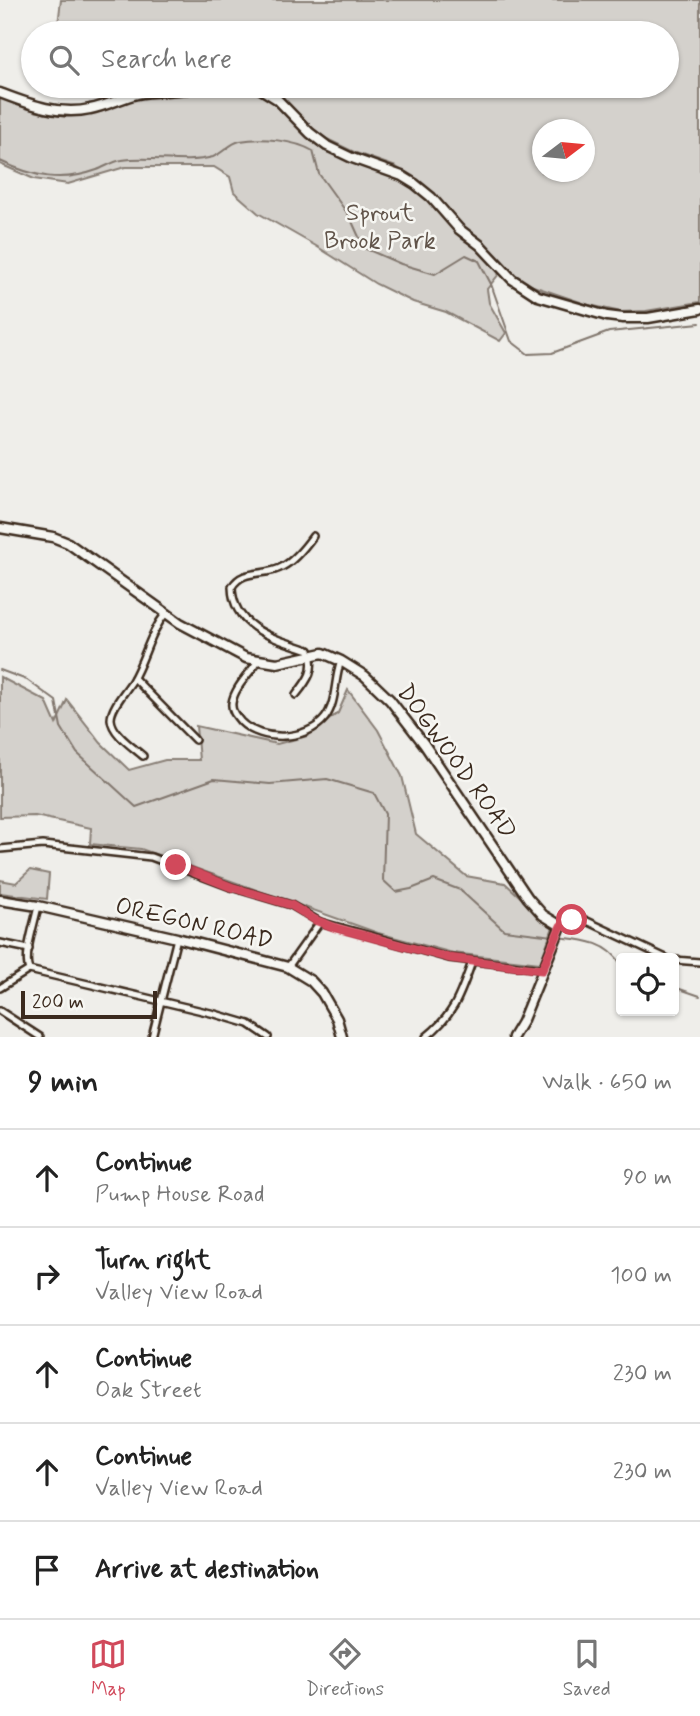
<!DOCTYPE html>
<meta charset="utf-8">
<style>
:root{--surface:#fff;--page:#f6f6f6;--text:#222;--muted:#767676;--line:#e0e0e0;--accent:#d1495b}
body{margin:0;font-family:Mynerve,sans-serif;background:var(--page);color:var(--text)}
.controls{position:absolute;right:21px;bottom:21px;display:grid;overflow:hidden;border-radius:7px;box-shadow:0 2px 5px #0004}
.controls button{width:63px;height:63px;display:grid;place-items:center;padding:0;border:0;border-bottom:2px solid var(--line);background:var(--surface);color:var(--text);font:35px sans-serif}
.compass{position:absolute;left:532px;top:119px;width:63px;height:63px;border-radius:50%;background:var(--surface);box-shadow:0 2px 5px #0004;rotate:74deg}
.scale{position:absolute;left:21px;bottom:18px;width:136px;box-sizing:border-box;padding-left:7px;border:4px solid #3b2a1e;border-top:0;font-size:19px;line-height:24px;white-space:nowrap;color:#3b2a1e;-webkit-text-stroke:5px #f6f6f2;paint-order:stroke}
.stop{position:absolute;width:21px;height:21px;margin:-16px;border:5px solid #d1495b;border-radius:50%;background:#fff}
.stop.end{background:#d1495b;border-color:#fff;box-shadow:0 2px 7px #0008}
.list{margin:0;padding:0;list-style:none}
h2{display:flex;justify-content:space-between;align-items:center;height:91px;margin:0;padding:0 28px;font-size:30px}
h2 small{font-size:23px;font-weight:400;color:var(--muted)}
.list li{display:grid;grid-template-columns:46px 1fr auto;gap:21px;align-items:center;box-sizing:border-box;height:98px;padding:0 28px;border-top:2px solid var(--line)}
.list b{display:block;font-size:26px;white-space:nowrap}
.list p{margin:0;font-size:23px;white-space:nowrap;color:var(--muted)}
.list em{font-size:23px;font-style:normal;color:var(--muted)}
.icon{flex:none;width:38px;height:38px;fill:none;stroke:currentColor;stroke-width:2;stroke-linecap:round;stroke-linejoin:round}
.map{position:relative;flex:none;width:700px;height:1037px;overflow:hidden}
.search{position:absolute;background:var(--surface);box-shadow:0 2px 5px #0004;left:21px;right:21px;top:21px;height:77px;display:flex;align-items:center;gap:18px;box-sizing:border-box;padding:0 24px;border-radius:38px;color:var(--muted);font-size:26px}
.sheet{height:581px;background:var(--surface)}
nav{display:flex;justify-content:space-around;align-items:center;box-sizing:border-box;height:98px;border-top:2px solid var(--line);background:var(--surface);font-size:19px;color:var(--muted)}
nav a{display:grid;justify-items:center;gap:4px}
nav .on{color:var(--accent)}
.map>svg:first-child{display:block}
</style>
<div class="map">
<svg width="700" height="1037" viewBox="0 0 700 1037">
<rect width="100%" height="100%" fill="#efeeea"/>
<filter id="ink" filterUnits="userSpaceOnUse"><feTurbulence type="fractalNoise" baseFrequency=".0143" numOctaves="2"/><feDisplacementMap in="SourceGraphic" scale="14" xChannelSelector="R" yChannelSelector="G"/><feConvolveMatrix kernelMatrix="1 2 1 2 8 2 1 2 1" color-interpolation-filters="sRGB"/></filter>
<g filter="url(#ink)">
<!-- green -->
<g fill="#d4d1cc" stroke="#887e75" stroke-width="2" fill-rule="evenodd">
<path d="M61 0H700V302L646 311 621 312 589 305 527 284 511 274 482 242 467 231 422 184 396 167 356 153 327 139 311 127 283 98 265 86H667V33H57ZM542 130H584V172H542Z"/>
<path d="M217 86H247L270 98 286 112 311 140 327 152 403 181 428 198 462 239 480 250 499 274 487 289 489 303 506 333 500 341 446 312 413 302 376 284 316 246 258 213 234 192 230 177 214 167H125L68 184 34 179 0 164V97L52 115 72 116 100 112 139 97 187 94Z"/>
<path d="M0 677 46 701 56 724 67 700 101 743 129 770 165 760H199L196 726 277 744 307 736 338 713 348 690 378 730 402 776 416 834 466 876 505 883 553 927 540 963 453 953 378 933 141 849 90 844 91 828 35 816 0 817Z"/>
<path d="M30 870 49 874 47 899 0 893V880L16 883Z"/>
</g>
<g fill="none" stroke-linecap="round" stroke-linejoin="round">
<!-- stream -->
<g stroke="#81766d" stroke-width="2">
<path d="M0 161C34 177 61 183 97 170 105 167 114 161 122 160 151 155 183 165 213 157 222 154 230 143 240 141 262 137 294 140 313 151L319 174 350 217 364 248 401 264 435 274 466 255 479 261 491 284 511 341 528 354 552 353 609 332 700 323"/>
<path d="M0 670 27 680 56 701 61 727 77 753 136 807 214 779 270 784 327 779 374 793 385 814 383 880 396 892 411 889 434 880 460 890 504 930 553 936"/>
<path d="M558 937C583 940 607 941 621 964"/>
<path d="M674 987 700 996"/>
</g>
<defs>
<g id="street">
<path d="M258 661C250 673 234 688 232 703 231 711 236 716 241 722 261 742 307 741 325 718 337 703 334 678 341 661"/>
<path d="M134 678 195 740"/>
<path d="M296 695C308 680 316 670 309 650 276 639 233 629 232 587 243 568 265 577 282 567 294 561 305 547 313 536"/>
<path d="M143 756C133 747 112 734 111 719 111 707 126 691 132 681 145 659 149 634 166 613"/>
<path d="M0 849 43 845 151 857 231 887 291 905 320 922"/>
<path d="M561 926 572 920H585L666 958"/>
<path d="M0 943 29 949"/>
<path d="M674 960 700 962"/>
<path d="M288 967 320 922 449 958 542 969"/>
<path d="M29 970 215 1014 249 1024 268 1037"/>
<path d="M29 970C23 956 35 922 38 906"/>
<path d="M0 988 29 970"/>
<path d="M0 1011 40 1037"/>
<path d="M152 1037 177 938"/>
<path d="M426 1037C455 1014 460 995 472 962"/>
</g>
<g id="secondary">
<path d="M256 86 277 99 310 133 327 146 352 158 402 176 415 184 431 197 459 229 480 245 512 279 538 296 607 316 623 318H648L700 309"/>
<path d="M0 93C29 104 59 116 90 109 106 106 121 98 137 94 159 90 181 92 202 86"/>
<path d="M0 528 53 537 68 543 180 623 246 658 277 663 323 653 341 661 365 676 390 700 424 744 528 898 543 915 561 926 522 1022 513 1037"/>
<path d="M0 900 38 906 177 938 288 967 311 981 322 993 337 1019 342 1037"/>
</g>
</defs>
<!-- street casing -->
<use href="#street" stroke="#3b2a1e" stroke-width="10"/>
<!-- secondary casing -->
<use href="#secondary" stroke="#3b2a1e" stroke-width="13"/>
<!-- street -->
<use href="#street" stroke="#f6f6f2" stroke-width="5"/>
<!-- secondary -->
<use href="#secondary" stroke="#f6f6f2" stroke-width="8"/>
</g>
</g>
<g fill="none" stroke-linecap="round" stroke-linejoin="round" filter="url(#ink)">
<!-- route -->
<path stroke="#d1495b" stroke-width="9" d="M176 865 231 887 291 905 315 920 336 928 449 958 542 970 561 926 572 920"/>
</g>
<g text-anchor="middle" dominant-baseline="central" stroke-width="5" stroke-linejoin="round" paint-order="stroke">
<!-- park labels -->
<g font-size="24" fill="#61544a" stroke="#f6f6f2">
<text x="380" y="213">Sprout<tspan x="380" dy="28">Brook Park</tspan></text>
</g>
<!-- street labels -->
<g font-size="24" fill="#3b2a1e" stroke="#f6f6f2">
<text transform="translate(456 762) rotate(54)">DOGWOOD ROAD</text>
<text transform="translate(194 924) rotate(13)">OREGON ROAD</text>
</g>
</g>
</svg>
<div class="controls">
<button><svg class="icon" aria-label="locate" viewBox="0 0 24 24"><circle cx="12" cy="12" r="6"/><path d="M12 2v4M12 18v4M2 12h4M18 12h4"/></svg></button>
</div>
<svg class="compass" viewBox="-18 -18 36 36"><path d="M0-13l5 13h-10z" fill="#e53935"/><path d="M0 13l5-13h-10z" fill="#767676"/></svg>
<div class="scale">200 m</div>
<div class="stop" style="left:572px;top:920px"></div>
<div class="stop end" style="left:176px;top:865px"></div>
<div class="search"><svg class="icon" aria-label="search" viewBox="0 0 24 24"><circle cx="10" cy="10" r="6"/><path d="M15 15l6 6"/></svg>Search here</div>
</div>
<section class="sheet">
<h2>9 min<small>Walk · 650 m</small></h2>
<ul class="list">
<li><svg class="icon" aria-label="ahead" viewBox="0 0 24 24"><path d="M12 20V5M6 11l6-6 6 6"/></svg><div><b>Continue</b><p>Pump House Road</p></div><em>90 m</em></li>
<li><svg class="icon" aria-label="right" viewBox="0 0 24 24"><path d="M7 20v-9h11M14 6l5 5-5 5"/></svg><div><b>Turn right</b><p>Valley View Road</p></div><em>100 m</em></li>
<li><svg class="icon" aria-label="ahead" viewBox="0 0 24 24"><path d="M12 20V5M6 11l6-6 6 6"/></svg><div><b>Continue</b><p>Oak Street</p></div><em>230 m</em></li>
<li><svg class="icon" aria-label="ahead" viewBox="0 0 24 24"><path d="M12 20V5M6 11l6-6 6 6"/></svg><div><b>Continue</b><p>Valley View Road</p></div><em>230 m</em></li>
<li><svg class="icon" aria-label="arrive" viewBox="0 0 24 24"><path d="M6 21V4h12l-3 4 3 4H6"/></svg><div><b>Arrive at destination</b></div></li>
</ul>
</section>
<nav>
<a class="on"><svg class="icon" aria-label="map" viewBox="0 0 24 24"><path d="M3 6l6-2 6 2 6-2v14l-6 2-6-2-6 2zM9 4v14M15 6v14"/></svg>Map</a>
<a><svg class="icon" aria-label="directions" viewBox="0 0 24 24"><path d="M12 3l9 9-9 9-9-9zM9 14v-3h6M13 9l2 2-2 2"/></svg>Directions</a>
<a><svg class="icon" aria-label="saved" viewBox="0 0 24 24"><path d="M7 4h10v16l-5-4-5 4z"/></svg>Saved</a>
</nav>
